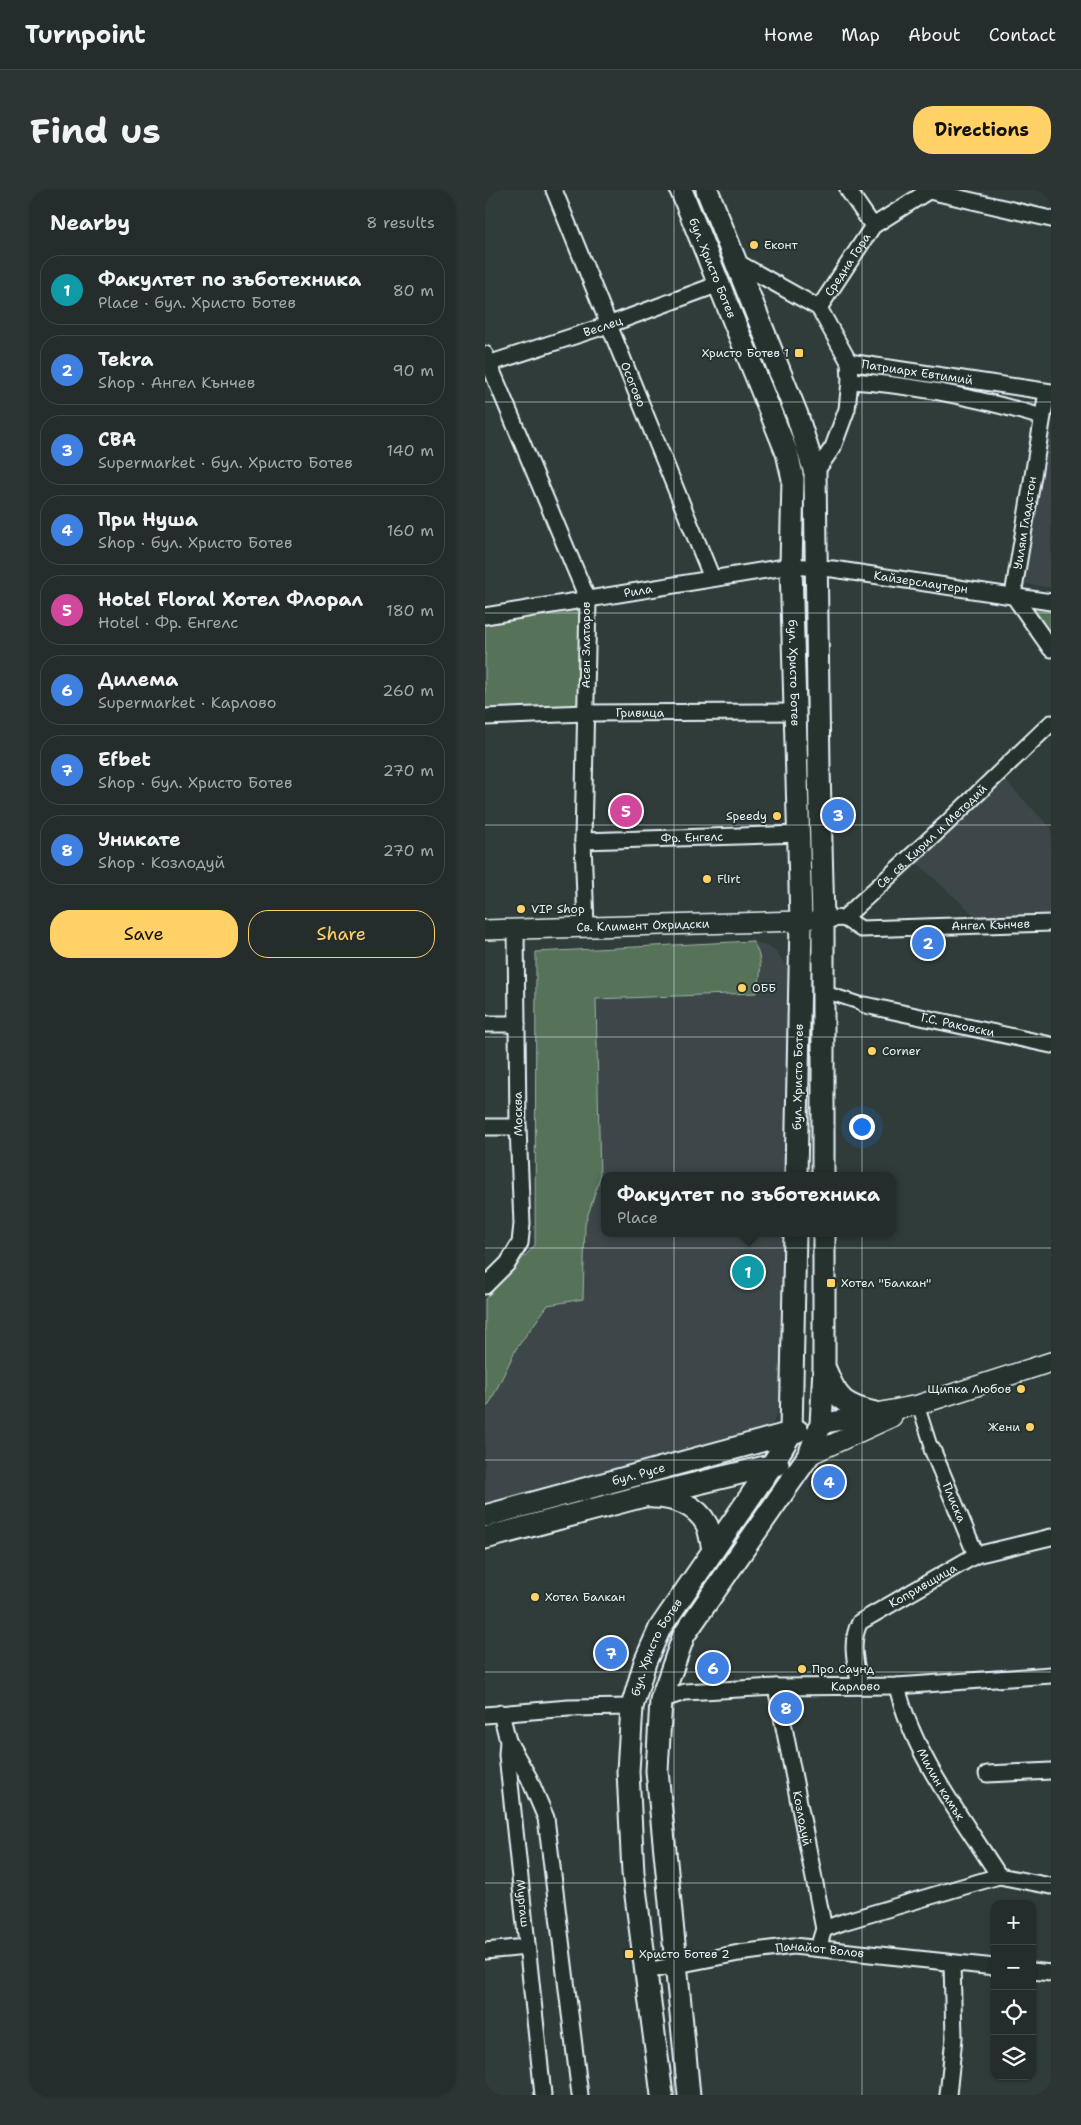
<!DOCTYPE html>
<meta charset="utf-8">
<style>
:root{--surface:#242d2c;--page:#2c3534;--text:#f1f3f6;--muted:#a3a8a9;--line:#414948;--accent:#ffd166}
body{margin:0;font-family:"Shantell Sans",sans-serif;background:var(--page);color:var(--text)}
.controls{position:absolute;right:15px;bottom:15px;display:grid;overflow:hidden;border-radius:10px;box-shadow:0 1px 4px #0004}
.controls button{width:45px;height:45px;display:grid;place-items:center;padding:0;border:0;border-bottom:1px solid var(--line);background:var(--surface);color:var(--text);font:25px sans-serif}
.you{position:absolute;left:376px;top:936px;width:18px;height:18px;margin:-12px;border:4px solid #fff;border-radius:50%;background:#1a73e8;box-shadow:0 0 0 8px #1a73e833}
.badge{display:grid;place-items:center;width:32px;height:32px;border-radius:50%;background:var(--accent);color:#fff;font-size:16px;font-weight:700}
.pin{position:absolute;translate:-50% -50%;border:2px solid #fff;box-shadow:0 1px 5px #0006}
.popup{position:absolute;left:116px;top:982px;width:295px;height:65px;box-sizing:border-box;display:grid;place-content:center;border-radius:10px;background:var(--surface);filter:drop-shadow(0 1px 4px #0005);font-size:16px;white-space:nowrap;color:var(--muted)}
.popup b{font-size:19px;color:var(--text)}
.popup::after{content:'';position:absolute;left:50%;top:100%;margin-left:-10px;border:10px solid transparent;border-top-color:var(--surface)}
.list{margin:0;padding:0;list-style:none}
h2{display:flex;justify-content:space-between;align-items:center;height:65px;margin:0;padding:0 20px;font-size:21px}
h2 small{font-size:16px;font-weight:400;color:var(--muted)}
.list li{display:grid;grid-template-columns:32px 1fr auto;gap:15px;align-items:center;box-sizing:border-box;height:70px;margin:0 10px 10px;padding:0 10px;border:1px solid var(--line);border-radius:20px}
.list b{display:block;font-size:19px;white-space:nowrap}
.list p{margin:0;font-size:16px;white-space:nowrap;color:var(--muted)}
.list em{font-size:16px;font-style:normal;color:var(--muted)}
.actions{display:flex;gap:10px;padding:15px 20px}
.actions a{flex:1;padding:11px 0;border:1px solid var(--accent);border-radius:20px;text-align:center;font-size:18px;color:var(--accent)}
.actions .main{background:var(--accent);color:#111}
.icon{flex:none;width:28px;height:28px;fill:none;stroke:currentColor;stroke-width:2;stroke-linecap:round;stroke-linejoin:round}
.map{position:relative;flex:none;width:566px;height:1905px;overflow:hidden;border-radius:20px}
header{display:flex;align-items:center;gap:30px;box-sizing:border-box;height:70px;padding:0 25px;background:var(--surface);border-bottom:1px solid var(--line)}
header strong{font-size:24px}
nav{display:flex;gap:28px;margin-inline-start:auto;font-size:18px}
.intro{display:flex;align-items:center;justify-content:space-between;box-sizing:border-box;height:120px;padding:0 30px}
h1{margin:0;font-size:35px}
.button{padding:12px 22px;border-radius:20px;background:var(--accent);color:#111;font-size:18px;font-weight:700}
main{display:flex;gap:30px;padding:0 30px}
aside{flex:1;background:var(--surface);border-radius:20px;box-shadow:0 1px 4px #0004}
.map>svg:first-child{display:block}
</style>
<header>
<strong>Turnpoint</strong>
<nav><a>Home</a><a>Map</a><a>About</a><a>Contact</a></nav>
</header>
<div class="intro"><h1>Find us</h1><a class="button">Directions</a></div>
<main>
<aside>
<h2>Nearby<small>8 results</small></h2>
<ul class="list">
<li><span class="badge" style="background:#0f9aa8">1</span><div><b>Факултет по зъботехника</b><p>Place · бул. Христо Ботев</p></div><em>80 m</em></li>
<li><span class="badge" style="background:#3f7fe0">2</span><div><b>Tekra</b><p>Shop · Ангел Кънчев</p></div><em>90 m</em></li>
<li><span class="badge" style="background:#3f7fe0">3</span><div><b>CBA</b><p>Supermarket · бул. Христо Ботев</p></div><em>140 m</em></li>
<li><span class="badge" style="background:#3f7fe0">4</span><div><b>При Нуша</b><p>Shop · бул. Христо Ботев</p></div><em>160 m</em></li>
<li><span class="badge" style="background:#d1479c">5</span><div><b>Hotel Floral Хотел Флорал</b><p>Hotel · Фр. Енгелс</p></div><em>180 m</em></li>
<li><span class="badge" style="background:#3f7fe0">6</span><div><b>Дилема</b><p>Supermarket · Карлово</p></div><em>260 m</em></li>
<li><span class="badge" style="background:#3f7fe0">7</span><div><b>Efbet</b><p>Shop · бул. Христо Ботев</p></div><em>270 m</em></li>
<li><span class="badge" style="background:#3f7fe0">8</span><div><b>Уникате</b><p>Shop · Козлодуй</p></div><em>270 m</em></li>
</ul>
<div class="actions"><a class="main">Save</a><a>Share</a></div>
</aside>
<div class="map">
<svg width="566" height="1905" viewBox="0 0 566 1905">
<rect width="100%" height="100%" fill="#303c3a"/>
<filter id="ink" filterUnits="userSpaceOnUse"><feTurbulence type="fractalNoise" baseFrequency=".02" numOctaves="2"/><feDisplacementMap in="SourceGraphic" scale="10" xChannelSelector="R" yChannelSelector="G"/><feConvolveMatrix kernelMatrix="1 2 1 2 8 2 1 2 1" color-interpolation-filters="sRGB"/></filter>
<g filter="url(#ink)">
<!-- built -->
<g fill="#3c4649">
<path d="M565 232H566V398L533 392Z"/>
<path d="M516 586 566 638V729L499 734 430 671Z"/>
<path d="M267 751 290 760 317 799 318 986H119V1043H301L294 1217 288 1233 279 1248 0 1323V1109L50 1055 51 762Z"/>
</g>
<!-- green -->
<g fill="#56735a" stroke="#9fb2a9">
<path d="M528 405 566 412V459Z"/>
<path d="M103 410 101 523 0 527V426Z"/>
<path d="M267 751C278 765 277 786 271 803L111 809 115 987 100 1034 98 1109 63 1115 31 1159 4 1215 0 1217V1109L50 1055 51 762Z"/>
</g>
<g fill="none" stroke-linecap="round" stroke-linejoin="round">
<defs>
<g id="pedestrian">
<path d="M337 801 380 815"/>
<path d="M433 1215 447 1259"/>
</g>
<g id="minor">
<path id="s1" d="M69 0 227 388"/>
<path d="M363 0 388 36"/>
<path d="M444 1 566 29"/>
<path d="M250 71 334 118 364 172 365 191 362 219 348 257 330 283"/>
<path id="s2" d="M334 118 388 36 445 0"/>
<path d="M0 164 103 410 98 651 101 737"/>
<path id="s3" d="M364 172 566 202"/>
<path id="s4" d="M0 175 123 135 234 94"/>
<path d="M365 191C430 195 494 208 557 227"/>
<path d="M562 202 528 405 566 459"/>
<path id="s5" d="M0 426 306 376 348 379 566 412"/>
<path id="s6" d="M0 527 101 523 309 522"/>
<path id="s7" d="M98 651 314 644"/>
<path id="s8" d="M359 728 376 739 566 733"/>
<path id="s9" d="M328 730 359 728 462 633 566 533"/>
<path id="s10" d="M380 815 566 855"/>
<path d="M0 834H32"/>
<path d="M0 937H33"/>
<path d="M0 1096 23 1073 35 1053 37 1034 33 937 31 740"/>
<path id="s11" d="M447 1259 491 1365"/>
<path id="s12" d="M375 1496C371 1475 364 1452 375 1432L491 1365 566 1347"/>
<path id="s13" d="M412 1496C428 1565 476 1626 514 1686"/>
<path id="s14" d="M291 1497 339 1739 333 1758"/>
<path id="s15" d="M176 1510 200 1502 291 1497 412 1496 566 1485"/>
<path id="s16" d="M16 1523 23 1551 22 1565 58 1905"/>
<path d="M0 1525 84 1518 147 1517"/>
<path d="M23 1551 44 1588 61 1628 95 1905"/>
<path d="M502 1584 566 1581"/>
<path d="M339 1739 358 1732 514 1686 566 1696"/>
<path d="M0 1761 41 1757"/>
<path id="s17" d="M161 1781 254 1763 308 1756 510 1777"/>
<path d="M547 1781 566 1783"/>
<path d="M463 1905 469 1848 467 1773"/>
</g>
<g id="tertiary">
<path id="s18" d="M0 740 316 731"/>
<path d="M336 1234 433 1215 566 1172"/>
<path d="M324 1265 407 1227"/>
</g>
<g id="secondary">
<path id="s19" d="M196 0 302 263 308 289 306 376 316 731 311 986"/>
<path d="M222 0 312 225 330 283 334 579 338 730V986"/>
<path d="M341 1181C352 1210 360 1216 390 1223"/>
<path d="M168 1307C189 1307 212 1315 222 1335 225 1342 226 1351 228 1359"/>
<path id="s20" d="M0 1326 313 1241"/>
<path d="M0 1348 155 1307 293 1274"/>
<path id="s21" d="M177 1905 148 1683 143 1581 147 1517 160 1472 175 1438 287 1275 306 1243 310 1043"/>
<path d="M204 1905 172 1581 176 1510 199 1445 324 1265 336 1234 339 1178V1043"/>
</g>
</defs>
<!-- pedestrian casing -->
<use href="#pedestrian" stroke="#e8f1f8" stroke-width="15"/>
<!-- minor casing -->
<use href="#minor" stroke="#e8f1f8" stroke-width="19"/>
<!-- tertiary casing -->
<use href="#tertiary" stroke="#e8f1f8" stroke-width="22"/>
<!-- secondary casing -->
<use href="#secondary" stroke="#e8f1f8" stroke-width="25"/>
<!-- pedestrian -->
<use href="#pedestrian" stroke="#26332d" stroke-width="11"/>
<!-- minor -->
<use href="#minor" stroke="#26332d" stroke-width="15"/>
<!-- tertiary -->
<use href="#tertiary" stroke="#26332d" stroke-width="19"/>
<!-- secondary -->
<use href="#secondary" stroke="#26332d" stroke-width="21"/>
</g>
</g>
<!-- grid -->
<path fill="none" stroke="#e8f1f8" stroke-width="1" stroke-opacity="0.55" d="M189 0V1905M377 0V1905M0 212H566M0 423H566M0 635H566M0 847H566M0 1058H566M0 1270H566M0 1482H566M0 1693H566"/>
<!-- markers -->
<g fill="#ffd166" stroke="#26332d" stroke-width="2">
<circle cx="269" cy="55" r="5"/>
<rect x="309" y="158" width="10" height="10" rx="2.5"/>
<circle cx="292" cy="626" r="5"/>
<circle cx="222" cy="689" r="5"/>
<circle cx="36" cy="719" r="5"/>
<circle cx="257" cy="798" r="5"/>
<circle cx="387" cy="861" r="5"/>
<rect x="341" y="1088" width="10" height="10" rx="2.5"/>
<circle cx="536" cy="1199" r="5"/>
<circle cx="545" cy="1237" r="5"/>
<circle cx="50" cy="1407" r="5"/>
<circle cx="317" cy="1479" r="5"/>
<rect x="139" y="1759" width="10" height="10" rx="2.5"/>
</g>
<g text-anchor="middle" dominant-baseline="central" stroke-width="4" stroke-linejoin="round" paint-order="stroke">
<!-- poi labels -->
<g font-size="12" fill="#e8f1f8" stroke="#26332d" text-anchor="start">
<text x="279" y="55">Еконт</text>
<text x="304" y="163" text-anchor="end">Христо Ботев 1</text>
<text x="282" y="626" text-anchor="end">Speedy</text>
<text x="232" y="689">Flirt</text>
<text x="46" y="719">VIP Shop</text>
<text x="267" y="798">ОББ</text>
<text x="397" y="861">Corner</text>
<text x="356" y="1093">Хотел "Балкан"</text>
<text x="526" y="1199" text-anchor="end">Щипка Любов</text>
<text x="535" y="1237" text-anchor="end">Жени</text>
<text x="60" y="1407">Хотел Балкан</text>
<text x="327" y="1479">Про Саунд</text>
<text x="154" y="1764">Христо Ботев 2</text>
</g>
<!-- street labels -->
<g font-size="12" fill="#e8f1f8" stroke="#26332d">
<text stroke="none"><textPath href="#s2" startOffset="52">Средна Гора</textPath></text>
<text stroke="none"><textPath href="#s19" startOffset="84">бул. Христо Ботев</textPath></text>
<text stroke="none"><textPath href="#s4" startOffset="124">Веслец</textPath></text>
<text stroke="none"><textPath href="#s3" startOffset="69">Патриарх Евтимий</textPath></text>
<text stroke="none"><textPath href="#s1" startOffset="210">Осогово</textPath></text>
<text transform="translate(540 333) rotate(-81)">Уилям Гладстон</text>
<text stroke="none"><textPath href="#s5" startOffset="441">Кайзерслаутерн</textPath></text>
<text stroke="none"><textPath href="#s5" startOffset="155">Рила</textPath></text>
<text transform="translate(101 455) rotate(-90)">Асен Златаров</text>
<text stroke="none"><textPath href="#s19" startOffset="504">бул. Христо Ботев</textPath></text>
<text stroke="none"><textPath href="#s6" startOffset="155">Гривица</textPath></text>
<text stroke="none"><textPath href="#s9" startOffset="151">Св. св. Кирил и Методий</textPath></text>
<text stroke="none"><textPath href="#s7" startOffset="109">Фр. Енгелс</textPath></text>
<text stroke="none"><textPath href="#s18" startOffset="158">Св. Климент Охридски</textPath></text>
<text stroke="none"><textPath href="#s8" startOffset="150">Ангел Кънчев</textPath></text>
<text stroke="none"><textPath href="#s10" startOffset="95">Г.С. Раковски</textPath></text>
<text transform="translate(313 887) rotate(-89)">бул. Христо Ботев</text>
<text transform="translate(33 924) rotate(-91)">Москва</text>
<text stroke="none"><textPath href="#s20" startOffset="159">бул. Русе</textPath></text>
<text stroke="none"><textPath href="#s11" startOffset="58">Плиска</textPath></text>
<text stroke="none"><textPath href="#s12" startOffset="138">Копривщица</textPath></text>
<text stroke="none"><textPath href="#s21" startOffset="455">бул. Христо Ботев</textPath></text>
<text stroke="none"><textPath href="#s15" startOffset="196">Карлово</textPath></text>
<text stroke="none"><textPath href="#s13" startOffset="108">Милин камък</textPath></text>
<text stroke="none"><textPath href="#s14" startOffset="134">Козлодуй</textPath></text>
<text stroke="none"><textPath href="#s16" startOffset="192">Мургаш</textPath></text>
<text stroke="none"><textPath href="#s17" startOffset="176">Панайот Волов</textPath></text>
</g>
</g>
</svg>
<div class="controls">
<button>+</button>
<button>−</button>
<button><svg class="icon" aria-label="locate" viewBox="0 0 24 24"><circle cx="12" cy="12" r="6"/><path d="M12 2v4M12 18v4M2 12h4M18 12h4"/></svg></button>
<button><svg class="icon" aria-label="layers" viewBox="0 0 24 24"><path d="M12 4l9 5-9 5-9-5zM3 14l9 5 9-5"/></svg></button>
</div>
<div class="you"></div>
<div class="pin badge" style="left:263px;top:1082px;background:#0f9aa8">1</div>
<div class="popup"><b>Факултет по зъботехника</b>Place</div>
<div class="pin badge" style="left:443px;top:753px;background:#3f7fe0">2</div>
<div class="pin badge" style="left:353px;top:625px;background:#3f7fe0">3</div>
<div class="pin badge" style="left:344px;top:1292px;background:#3f7fe0">4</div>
<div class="pin badge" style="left:141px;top:621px;background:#d1479c">5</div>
<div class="pin badge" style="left:228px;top:1478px;background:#3f7fe0">6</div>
<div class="pin badge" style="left:126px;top:1463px;background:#3f7fe0">7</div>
<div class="pin badge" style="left:301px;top:1518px;background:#3f7fe0">8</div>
</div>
</main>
